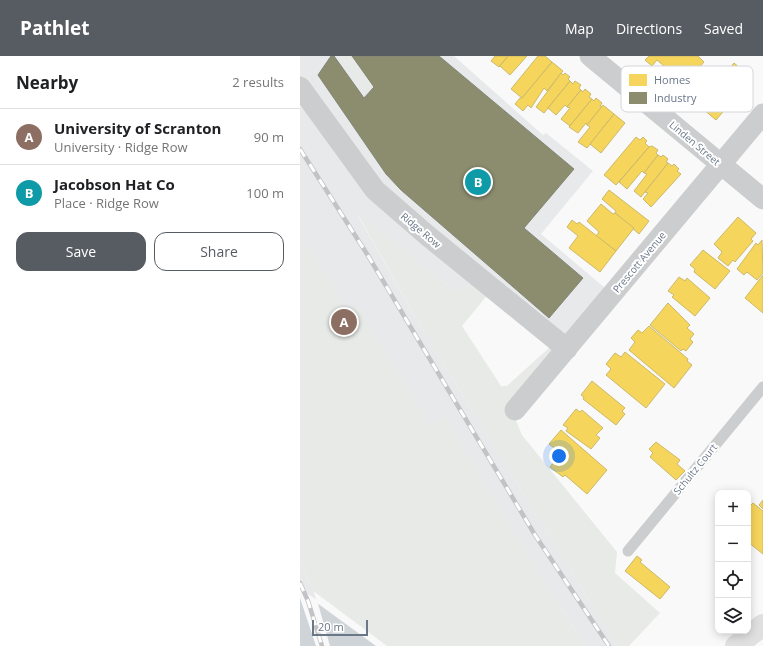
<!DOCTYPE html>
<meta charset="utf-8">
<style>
:root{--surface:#fff;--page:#f2f2f2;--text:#202124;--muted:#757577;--line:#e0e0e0;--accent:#575c63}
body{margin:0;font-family:"Open Sans",sans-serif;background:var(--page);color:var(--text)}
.controls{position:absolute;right:12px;bottom:12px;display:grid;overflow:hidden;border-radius:8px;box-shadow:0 2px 10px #0003}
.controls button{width:36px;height:36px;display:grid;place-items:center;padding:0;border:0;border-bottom:1px solid var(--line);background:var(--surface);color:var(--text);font:20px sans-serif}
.scale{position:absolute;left:12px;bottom:10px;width:56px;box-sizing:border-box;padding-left:4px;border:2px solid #697788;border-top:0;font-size:11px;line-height:14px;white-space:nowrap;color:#697788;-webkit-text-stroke:3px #fff;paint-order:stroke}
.you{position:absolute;left:259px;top:400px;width:14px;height:14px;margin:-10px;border:3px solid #fff;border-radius:50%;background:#1a73e8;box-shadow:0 0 0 6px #1a73e833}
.badge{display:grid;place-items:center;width:26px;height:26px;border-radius:50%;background:var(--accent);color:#fff;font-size:13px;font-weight:700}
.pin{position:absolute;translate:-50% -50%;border:2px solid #fff;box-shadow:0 1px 4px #0006}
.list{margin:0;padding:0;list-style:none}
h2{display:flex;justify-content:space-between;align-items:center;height:52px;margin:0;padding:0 16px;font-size:17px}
h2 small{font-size:13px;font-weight:400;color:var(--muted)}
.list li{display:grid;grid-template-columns:26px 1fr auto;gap:12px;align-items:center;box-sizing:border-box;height:56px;padding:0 16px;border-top:1px solid var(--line)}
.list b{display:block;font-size:15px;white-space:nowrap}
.list p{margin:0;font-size:13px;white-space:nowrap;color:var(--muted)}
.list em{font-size:13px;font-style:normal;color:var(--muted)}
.actions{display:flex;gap:8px;padding:12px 16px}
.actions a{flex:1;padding:9px 0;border:1px solid var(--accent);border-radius:12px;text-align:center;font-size:14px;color:var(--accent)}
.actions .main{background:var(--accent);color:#fff}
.icon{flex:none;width:22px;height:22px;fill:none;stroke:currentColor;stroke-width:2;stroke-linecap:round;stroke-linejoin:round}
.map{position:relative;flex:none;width:463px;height:590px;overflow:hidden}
header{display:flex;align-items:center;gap:24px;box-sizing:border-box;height:56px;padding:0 20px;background:var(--accent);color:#fff}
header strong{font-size:19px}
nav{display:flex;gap:22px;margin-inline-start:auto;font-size:14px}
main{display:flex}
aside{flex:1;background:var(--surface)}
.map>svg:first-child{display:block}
</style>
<header>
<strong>Pathlet</strong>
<nav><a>Map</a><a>Directions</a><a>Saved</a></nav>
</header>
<main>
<aside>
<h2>Nearby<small>2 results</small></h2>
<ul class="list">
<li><span class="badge" style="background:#8d6e63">A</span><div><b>University of Scranton</b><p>University · Ridge Row</p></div><em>90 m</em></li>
<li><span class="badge" style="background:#0f9aa8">B</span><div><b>Jacobson Hat Co</b><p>Place · Ridge Row</p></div><em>100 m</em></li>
</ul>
<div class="actions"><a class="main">Save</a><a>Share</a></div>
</aside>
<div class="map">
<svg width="463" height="590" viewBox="0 0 463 590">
<rect width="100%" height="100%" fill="#f9f9f9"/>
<!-- built -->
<g fill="#e7e9ea">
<path d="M0 0H154L243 79 246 77 293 115 241 178 305 232 255 292 173 224 160 237 144 227 57 158 121 271 317 590H285L252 539 130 370 0 397Z"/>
<path d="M0 503 10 529 12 530 31 590 0 543Z"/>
</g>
<!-- green -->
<g fill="#e7eae6">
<path d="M37 0H51L60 10 74 31 67 39Z"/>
<path d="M57 157 144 227 160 237 173 224 189 237 162 270 201 330H207L251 290 255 292 209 348 222 379 317 496 315 517 360 557 329 590H317L121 271Z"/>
<path d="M8 192 48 255 57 250 130 370 145 362 252 539 285 590H87L12 534 0 503V197Z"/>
</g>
<!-- water -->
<path fill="#ced4d8" d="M0 535 6 539 76 590H0Z"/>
<!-- pier -->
<path fill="#f9f9f9" d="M0 533 17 544 30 590H16L0 542Z"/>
<!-- homes -->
<g fill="#f6d55c" stroke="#ccb969">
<path d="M195 0H208L199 11 191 5Z"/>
<path d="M208 0H227L210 19 200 10Z"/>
<path d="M238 0H245L252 6 222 42 211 33Z"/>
<path d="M349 0H398L404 6 385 28 357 4 352 10 345 4Z"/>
<path d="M252 6 263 15 247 35 244 32 231 52 228 49 223 55 215 48 220 42H222Z"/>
<path d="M434 7 447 18 441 25 446 29 416 64 396 47 426 12 429 13Z"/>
<path d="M261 17 263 19 265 17 270 21 268 23 270 25 244 57 236 51Z"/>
<path d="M270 25 273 28 275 25 281 29 279 32 281 34 267 51 265 49 256 59 248 52Z"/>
<path d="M285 33 291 38 289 41 292 43 270 70 261 63 270 52 267 51 281 34 283 36Z"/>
<path d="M296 42 302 47 300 50 302 51 287 69 286 67 278 77 269 71 292 43 294 45Z"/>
<path d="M303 49 314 58 287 92 278 86 290 71 287 69Z"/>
<path d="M314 58 325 67 301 97 290 88Z"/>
<path d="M336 81 340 84 343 81 347 85 345 87 349 91 316 129 304 119Z"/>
<path d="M352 90 358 94 356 97 358 99 344 117 342 115 327 133 319 126 349 91Z"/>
<path d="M358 99 361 101 363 99 368 103 366 106 368 107 341 141 334 135 347 118 344 117Z"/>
<path d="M368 107 372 110 374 108 379 113 377 115 381 118 351 151 343 143 348 137 345 136Z"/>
<path d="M309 134 349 165 339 178 315 157 316 155 302 143Z"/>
<path d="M301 148 313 158 315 157 334 172 316 195 296 180 299 176 287 165Z"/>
<path d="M438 161 456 177 451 183 453 185 435 206 433 204 428 210 418 202 422 196 414 188Z"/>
<path d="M272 164 277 168 279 166 316 195 300 216 269 192 278 180 267 171Z"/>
<path d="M462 184 463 217 457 224 447 216 444 219 437 213 456 187 458 189Z"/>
<path d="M403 194 430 215 415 233 394 216 395 213 390 209Z"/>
<path d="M463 219V257L445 242Z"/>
<path d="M379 221 385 225 387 222 410 242 395 260 372 241 374 239 368 235Z"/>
<path d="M368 247 390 269 387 272 394 278 390 283 393 286 386 295 383 293 381 295 350 269Z"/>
<path d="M349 270 388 303 387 305 392 309 374 332 329 294 335 286 331 282 338 274 342 277Z"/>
<path d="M325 296 365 328 346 352 306 319 311 313 306 308 315 297 321 301Z"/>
<path d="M292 325 325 352 322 355 325 358 316 369 283 343 284 341 281 339Z"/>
<path d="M276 353 280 356 282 354 303 372 296 379 300 382 291 393 266 375 268 372 263 369Z"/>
<path d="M261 374 307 414 287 438 265 419 263 421 250 411 261 397 249 388Z"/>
<path d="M356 386 380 404 377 408 385 415 376 424 350 401 353 397 349 393Z"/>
<path d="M463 444V453L459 449Z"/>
<path d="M453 447 463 455V498L448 486V452Z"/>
<path d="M337 500 342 504 340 506 370 531 360 543 325 515Z"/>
</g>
<!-- industry -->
<path fill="#8c8c6e" stroke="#828676" d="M31 0H34L64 42 74 31 52 0H139L274 113 224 172 283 222 249 262 101 134 86 118 18 19Z"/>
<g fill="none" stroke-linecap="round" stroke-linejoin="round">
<!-- lane -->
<path stroke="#cccdce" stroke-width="11" d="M328 495 463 331"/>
<!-- street -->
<g stroke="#cccdce" stroke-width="21">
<path d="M290 0 463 143"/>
<path d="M0 31 75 134 128 180 267 293"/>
<path d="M215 354 463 58"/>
</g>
<!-- primary -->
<path stroke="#e0e0e1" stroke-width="22" d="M436 590 463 569"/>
<defs>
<g id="rail">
<path d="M0 93 67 198 235 479 309 590"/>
<path d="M0 527 8 545 22 590"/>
</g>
</defs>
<!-- rail casing -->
<use href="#rail" stroke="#c3c3c5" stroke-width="4.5"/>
<!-- rail -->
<use href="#rail" stroke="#fff" stroke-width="3" stroke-dasharray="9" stroke-linecap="butt"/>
</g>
<g text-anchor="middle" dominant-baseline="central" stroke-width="4" stroke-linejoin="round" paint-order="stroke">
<!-- street labels -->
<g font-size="10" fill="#697788" stroke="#fff">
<text transform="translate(395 87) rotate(40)">Linden Street</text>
<text transform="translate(121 174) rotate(40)">Ridge Row</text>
<text transform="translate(339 206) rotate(-50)">Prescott Avenue</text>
<text transform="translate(395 413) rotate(-51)">Schultz Court</text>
</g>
</g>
<!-- legend -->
<rect x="321" y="10" width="132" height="46" rx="6" fill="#fff" stroke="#d2d6db" stroke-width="1"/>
<rect x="329" y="18" width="18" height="12" fill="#f6d55c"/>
<rect x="329" y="36" width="18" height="12" fill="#8c8c6e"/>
<g font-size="11" fill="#697788">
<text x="354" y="28">Homes</text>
<text x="354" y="46">Industry</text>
</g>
</svg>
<div class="controls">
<button>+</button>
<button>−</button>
<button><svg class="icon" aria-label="locate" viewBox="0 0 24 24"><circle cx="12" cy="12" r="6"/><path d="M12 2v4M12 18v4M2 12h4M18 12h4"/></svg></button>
<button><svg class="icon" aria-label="layers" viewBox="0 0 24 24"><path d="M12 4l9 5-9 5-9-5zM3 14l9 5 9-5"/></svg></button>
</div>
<div class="scale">20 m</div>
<div class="you"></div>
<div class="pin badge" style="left:44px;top:266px;background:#8d6e63">A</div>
<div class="pin badge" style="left:178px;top:126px;background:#0f9aa8">B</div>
</div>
</main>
